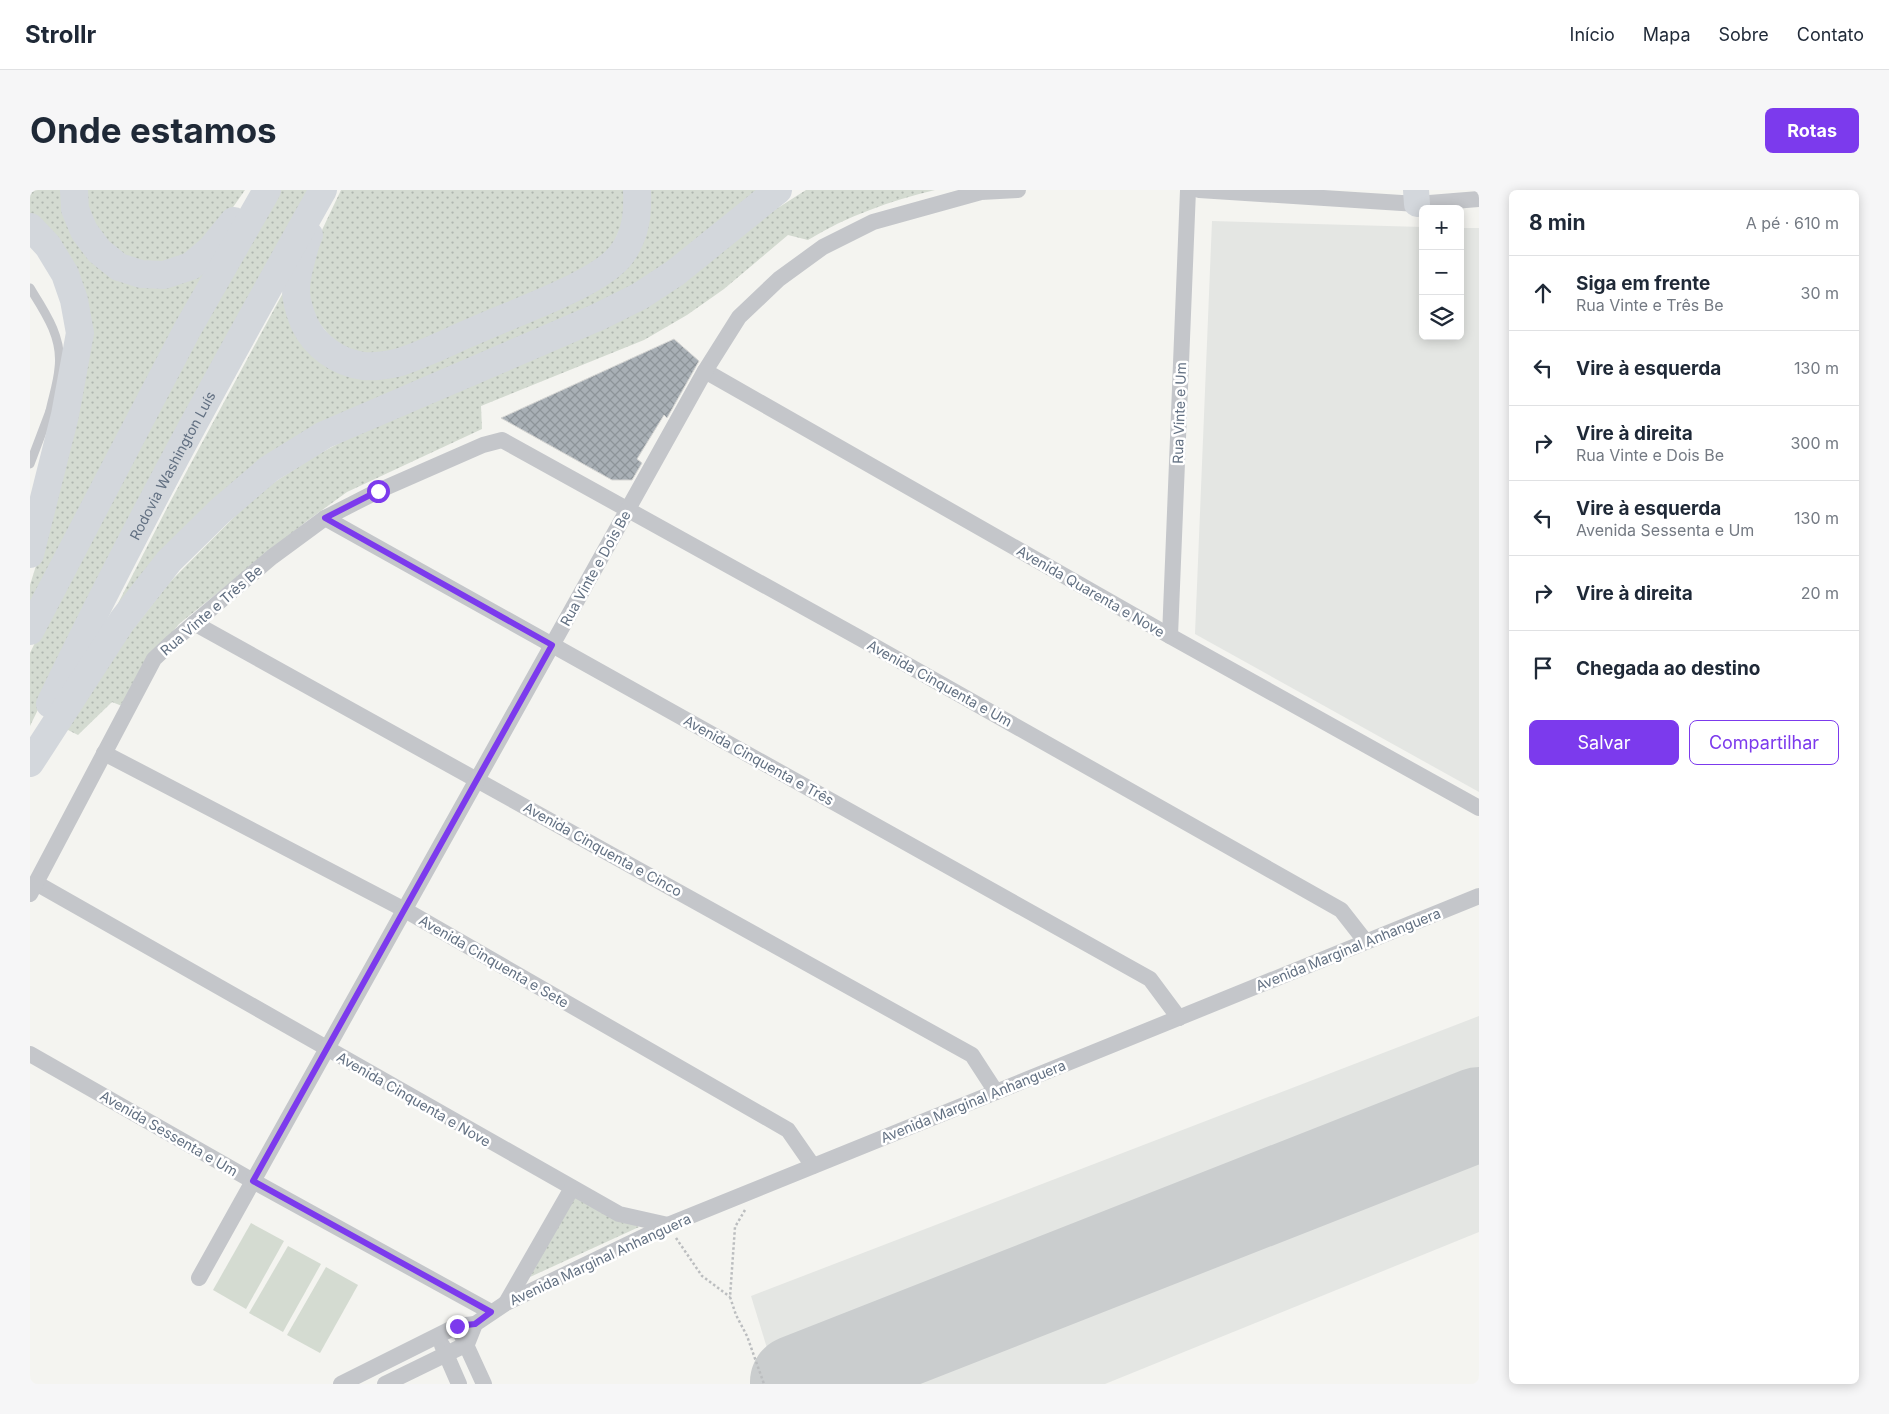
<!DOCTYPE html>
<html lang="pt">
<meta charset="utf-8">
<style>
:root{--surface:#fff;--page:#f6f6f7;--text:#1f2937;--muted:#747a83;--line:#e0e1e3;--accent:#7c3aed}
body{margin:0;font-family:Inter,sans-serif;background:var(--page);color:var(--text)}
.controls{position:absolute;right:15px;top:15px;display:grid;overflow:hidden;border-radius:8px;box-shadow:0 2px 12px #0003}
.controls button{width:45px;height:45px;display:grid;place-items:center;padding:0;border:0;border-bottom:1px solid var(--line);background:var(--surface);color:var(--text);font:25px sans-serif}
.stop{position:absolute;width:15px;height:15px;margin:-11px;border:4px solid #7c3aed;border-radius:50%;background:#fff}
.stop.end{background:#7c3aed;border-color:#fff;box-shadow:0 1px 5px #0008}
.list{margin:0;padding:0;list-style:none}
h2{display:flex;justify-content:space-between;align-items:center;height:65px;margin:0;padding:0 20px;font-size:21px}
h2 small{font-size:16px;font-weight:400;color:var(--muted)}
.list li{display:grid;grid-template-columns:32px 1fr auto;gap:15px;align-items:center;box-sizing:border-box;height:75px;padding:0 20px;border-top:1px solid var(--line)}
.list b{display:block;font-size:19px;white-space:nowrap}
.list p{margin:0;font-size:16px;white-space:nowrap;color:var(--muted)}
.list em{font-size:16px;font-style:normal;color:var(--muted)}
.actions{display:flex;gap:10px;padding:15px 20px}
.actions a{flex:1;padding:11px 0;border:1px solid var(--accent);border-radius:8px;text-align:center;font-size:18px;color:var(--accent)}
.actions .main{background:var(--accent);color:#fff}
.icon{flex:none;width:28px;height:28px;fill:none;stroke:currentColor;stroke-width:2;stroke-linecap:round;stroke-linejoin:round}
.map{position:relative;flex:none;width:1449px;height:1194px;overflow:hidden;border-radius:8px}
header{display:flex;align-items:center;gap:30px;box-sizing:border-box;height:70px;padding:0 25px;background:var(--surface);border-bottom:1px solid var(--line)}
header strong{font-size:24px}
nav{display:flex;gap:28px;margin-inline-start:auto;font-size:18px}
.intro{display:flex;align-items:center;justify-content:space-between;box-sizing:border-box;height:120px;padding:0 30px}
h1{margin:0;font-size:35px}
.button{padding:12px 22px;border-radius:8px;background:var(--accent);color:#fff;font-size:18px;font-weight:700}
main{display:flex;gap:30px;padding:0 30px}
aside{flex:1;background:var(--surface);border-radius:8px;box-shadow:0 2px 12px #0003}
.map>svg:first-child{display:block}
</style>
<header>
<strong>Strollr</strong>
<nav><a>Início</a><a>Mapa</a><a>Sobre</a><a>Contato</a></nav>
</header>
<div class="intro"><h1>Onde estamos</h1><a class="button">Rotas</a></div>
<main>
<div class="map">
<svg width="1449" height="1194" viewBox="0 0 1449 1194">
<defs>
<pattern id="green-dots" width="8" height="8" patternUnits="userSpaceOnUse" patternTransform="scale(1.25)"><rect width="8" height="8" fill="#d4dbd1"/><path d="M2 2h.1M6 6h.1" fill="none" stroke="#afb6af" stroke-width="1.8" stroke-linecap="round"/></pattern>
<pattern id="building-cross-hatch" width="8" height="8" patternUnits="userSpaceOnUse" patternTransform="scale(1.25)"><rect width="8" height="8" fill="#a9b0b6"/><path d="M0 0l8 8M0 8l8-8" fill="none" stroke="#8d9499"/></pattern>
</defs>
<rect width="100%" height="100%" fill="#f4f4f0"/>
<!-- built -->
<g fill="#e4e6e3">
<path d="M1182 31 1393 37V146H1430V38H1449V602L1165 444Z"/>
<path d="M1449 826V1042L1075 1194H748L721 1106Z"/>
</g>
<!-- green -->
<g fill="url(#green-dots)">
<path d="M0 0H32L59 67 177 78 0 422V395L9 366 56 162 0 26Z"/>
<path d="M55 0H215L192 33 155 65 126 76 91 65 66 43 54 10Z"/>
<path d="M245 0H285L56 421 0 536V463L28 405Z"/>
<path d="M311 0H596L599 18 577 68 390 156 344 165 314 158 299 145 286 129 280 111 279 90 282 71 292 40Z"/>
<path d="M617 0H734L677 46 589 105 328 219 81 427 139 314 261 88V110L318 177 574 93Z"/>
<path d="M776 0H905C860 11 817 26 778 50L758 45 694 99 657 125 614 150 451 216 452 239 317 302 277 331 149 434 124 465 92 516 82 512 48 545 36 539 71 480 139 393 216 315 237 297 285 266 732 28Z"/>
<path d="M543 1003 609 1037 500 1087Z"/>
</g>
<!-- pitch -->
<g fill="#d4dbd1">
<path d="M221 1033 254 1051 216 1119 183 1100Z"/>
<path d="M258 1056 291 1074 253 1142 219 1123Z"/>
<path d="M296 1077 328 1095 290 1163 257 1145Z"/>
</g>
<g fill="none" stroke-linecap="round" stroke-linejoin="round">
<!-- taxiway -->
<path stroke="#cacdce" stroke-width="38" d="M1419 936 1449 913"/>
<!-- runway -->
<path stroke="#cacdce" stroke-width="94" d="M767 1192 1449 924"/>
</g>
<!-- building -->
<path fill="url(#building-cross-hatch)" stroke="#d5d5d3" d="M644 149 669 171 637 228 634 225 607 269 612 273 602 290H582L471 228Z"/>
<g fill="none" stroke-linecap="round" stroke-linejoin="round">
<!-- path -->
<g stroke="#bbbdbf" stroke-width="2.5" stroke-dasharray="2.5 2.5" stroke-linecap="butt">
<path d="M715 1020 705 1037 700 1107 706 1125 717 1146 734 1194"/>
<path d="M646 1048 672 1086 700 1107"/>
</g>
<!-- lane -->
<g stroke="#c4c6ca" stroke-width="9">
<path d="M0 98C15 122 33 148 29 178 28 192 23 207 20 221"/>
<path d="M0 274 20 221 26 222"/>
</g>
<!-- street -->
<g stroke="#c4c6ca" stroke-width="16">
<path d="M1169 0 1387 14 1449 9"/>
<path d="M675 181 1140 446 1449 618"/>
<path d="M295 328 1120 789 1149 828"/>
<path d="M164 433 942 865 966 902"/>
<path d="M1140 446 1158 0"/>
<path d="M74 563 375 720 758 940 783 976"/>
<path d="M6 693 589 1024 638 1035"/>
<path d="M0 704 124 469 142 452 242 367 295 328 348 301 453 255 472 250 835 451 1311 720 1336 752"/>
<path d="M0 864 223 991 461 1122"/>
<path d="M169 1088 675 181 709 127 749 89 793 57 843 32 951 2 988 0"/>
<path d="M476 1113 542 998"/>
<path d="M432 1146 454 1194"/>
<path d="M412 1155 429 1194"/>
<path d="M311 1194 427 1136 445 1134"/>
<path d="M355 1194 437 1154 445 1134 476 1113 638 1035 1449 706"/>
</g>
<!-- primary -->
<path stroke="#d3d7dc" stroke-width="26" d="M1386 0 1387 14"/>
<!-- highway -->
<g stroke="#d3d7dc" stroke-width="28">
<path d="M44 0 45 19 54 41 69 61 89 77 111 84 134 85 161 76 181 59 204 31"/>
<path d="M0 37 18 56 35 84 44 110 50 143 35 225 0 364"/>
<path d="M279 45C274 56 266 87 266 100 266 111 270 123 274 133 285 156 307 172 333 176 343 177 360 175 370 172 398 163 424 149 451 138 486 122 569 94 591 65 606 45 608 24 607 0"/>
<path d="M0 441 157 140 237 0"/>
<path id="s1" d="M20 514C104 339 198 169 293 0"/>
<path d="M0 573 92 431 139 371 190 321 239 279 294 245 568 127 610 106 645 83 748 0"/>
</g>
</g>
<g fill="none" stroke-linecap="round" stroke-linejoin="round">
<!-- route -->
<path stroke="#7c3aed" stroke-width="6" d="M348 301 295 328 522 455 223 991 461 1122 445 1134 427 1136"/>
</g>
<g text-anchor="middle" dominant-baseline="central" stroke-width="5" stroke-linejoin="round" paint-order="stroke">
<!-- street labels -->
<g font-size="14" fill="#627082" stroke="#fff">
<text transform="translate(1149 223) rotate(-88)">Rua Vinte e Um</text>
<text stroke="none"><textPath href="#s1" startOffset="268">Rodovia Washington Luís</textPath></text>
<text transform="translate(565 378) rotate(-61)">Rua Vinte e Dois Be</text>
<text transform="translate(1061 401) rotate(30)">Avenida Quarenta e Nove</text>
<text transform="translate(181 420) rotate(-41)">Rua Vinte e Três Be</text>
<text transform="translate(910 493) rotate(29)">Avenida Cinquenta e Um</text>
<text transform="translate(729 570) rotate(29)">Avenida Cinquenta e Três</text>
<text transform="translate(573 659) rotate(29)">Avenida Cinquenta e Cinco</text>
<text transform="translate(1318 759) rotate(-22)">Avenida Marginal Anhanguera</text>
<text transform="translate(464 771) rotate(30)">Avenida Cinquenta e Sete</text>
<text transform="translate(384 909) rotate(30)">Avenida Cinquenta e Nove</text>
<text transform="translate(943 911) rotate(-22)">Avenida Marginal Anhanguera</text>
<text transform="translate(139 943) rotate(30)">Avenida Sessenta e Um</text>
<text transform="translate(570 1069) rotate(-25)">Avenida Marginal Anhanguera</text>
</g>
</g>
</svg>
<div class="controls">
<button>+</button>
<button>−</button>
<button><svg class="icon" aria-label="layers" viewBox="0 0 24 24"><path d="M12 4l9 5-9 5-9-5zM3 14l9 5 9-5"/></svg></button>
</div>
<div class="stop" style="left:348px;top:301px"></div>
<div class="stop end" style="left:427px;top:1136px"></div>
</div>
<aside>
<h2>8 min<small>A pé · 610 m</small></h2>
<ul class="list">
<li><svg class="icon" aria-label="ahead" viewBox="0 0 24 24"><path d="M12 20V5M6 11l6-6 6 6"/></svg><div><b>Siga em frente</b><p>Rua Vinte e Três Be</p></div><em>30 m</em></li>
<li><svg class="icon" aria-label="left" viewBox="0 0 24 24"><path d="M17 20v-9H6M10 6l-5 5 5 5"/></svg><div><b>Vire à esquerda</b></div><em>130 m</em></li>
<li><svg class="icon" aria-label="right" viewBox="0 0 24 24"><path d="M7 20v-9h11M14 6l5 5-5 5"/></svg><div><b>Vire à direita</b><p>Rua Vinte e Dois Be</p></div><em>300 m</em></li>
<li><svg class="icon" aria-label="left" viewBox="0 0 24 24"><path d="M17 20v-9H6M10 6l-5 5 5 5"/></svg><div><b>Vire à esquerda</b><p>Avenida Sessenta e Um</p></div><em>130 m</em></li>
<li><svg class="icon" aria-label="right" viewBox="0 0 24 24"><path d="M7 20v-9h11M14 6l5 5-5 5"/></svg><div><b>Vire à direita</b></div><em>20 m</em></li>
<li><svg class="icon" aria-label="arrive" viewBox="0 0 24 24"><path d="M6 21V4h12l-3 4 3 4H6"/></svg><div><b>Chegada ao destino</b></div></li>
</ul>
<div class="actions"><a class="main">Salvar</a><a>Compartilhar</a></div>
</aside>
</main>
